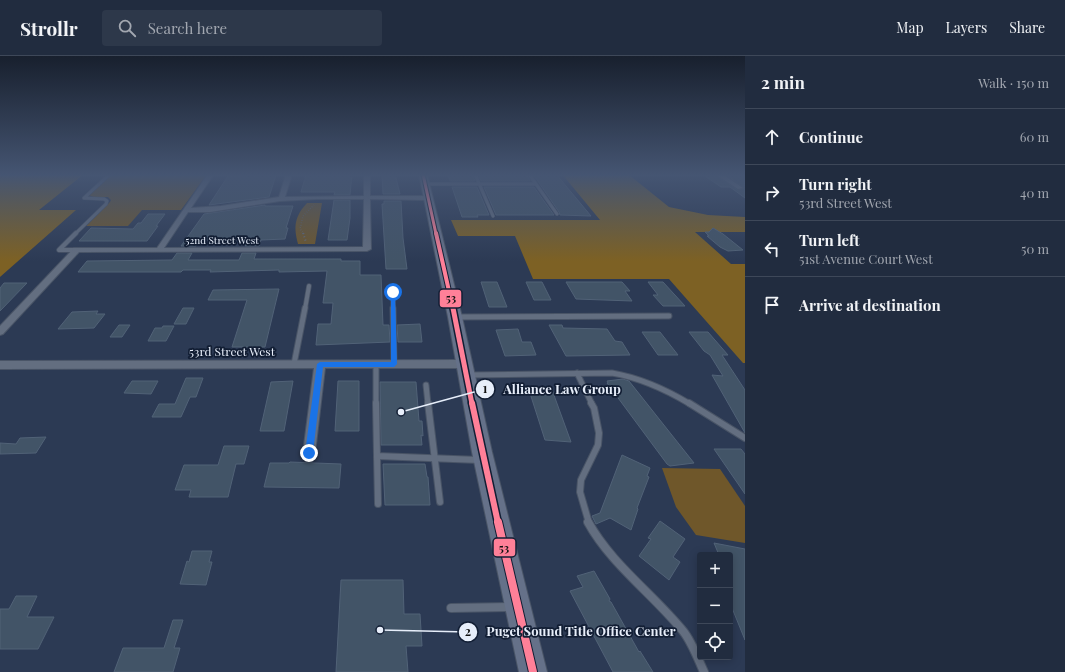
<!DOCTYPE html>
<meta charset="utf-8">
<style>
:root{--surface:#212c3f;--page:#2d384a;--text:#f1f3f6;--muted:#a2a7b0;--line:#3e4859}
body{margin:0;font-family:"Playfair Display",serif;background:var(--page);color:var(--text)}
.controls{position:absolute;right:12px;bottom:12px;display:grid;overflow:hidden;border-radius:4px;box-shadow:0 2px 10px #0003}
.controls button{width:36px;height:36px;display:grid;place-items:center;padding:0;border:0;border-bottom:1px solid var(--line);background:var(--surface);color:var(--text);font:20px sans-serif}
.stop{position:absolute;width:12px;height:12px;margin:-9px;border:3px solid #1a73e8;border-radius:50%;background:#fff}
.stop.end{background:#1a73e8;border-color:#fff;box-shadow:0 1px 4px #0008}
.list{margin:0;padding:0;list-style:none}
h2{display:flex;justify-content:space-between;align-items:center;height:52px;margin:0;padding:0 16px;font-size:17px}
h2 small{font-size:13px;font-weight:400;color:var(--muted)}
.list li{display:grid;grid-template-columns:26px 1fr auto;gap:12px;align-items:center;box-sizing:border-box;height:56px;padding:0 16px;border-top:1px solid var(--line)}
.list b{display:block;font-size:15px;white-space:nowrap}
.list p{margin:0;font-size:13px;white-space:nowrap;color:var(--muted)}
.list em{font-size:13px;font-style:normal;color:var(--muted)}
.icon{flex:none;width:22px;height:22px;fill:none;stroke:currentColor;stroke-width:2;stroke-linecap:round;stroke-linejoin:round}
.map{position:relative;flex:none;width:745px;height:616px;overflow:hidden}
header{display:flex;align-items:center;gap:24px;box-sizing:border-box;height:56px;padding:0 20px;background:var(--surface);border-bottom:1px solid var(--line)}
header strong{font-size:19px}
nav{display:flex;gap:22px;margin-inline-start:auto;font-size:14px}
.search{width:280px;height:36px;background:var(--page);display:flex;align-items:center;gap:10px;box-sizing:border-box;padding:0 14px;border-radius:4px;color:var(--muted);font-size:15px}
main{display:flex}
aside{flex:1;background:var(--surface)}
.map>svg:first-child{display:block}
</style>
<header>
<strong>Strollr</strong>
<div class="search"><svg class="icon" aria-label="search" viewBox="0 0 24 24"><circle cx="10" cy="10" r="6"/><path d="M15 15l6 6"/></svg>Search here</div>
<nav><a>Map</a><a>Layers</a><a>Share</a></nav>
</header>
<main>
<div class="map">
<svg width="745" height="616" viewBox="0 0 745 616">
<rect width="100%" height="100%" fill="#2c3a54"/>
<!-- green -->
<g fill="#6f572a">
<path d="M113 118H207L181 154H142L128 170H86L110 146 111 144 108 141H93L89 139Z"/>
<path d="M307 147H322L315 188H298C293 170 295 160 307 147Z"/>
<path d="M662 412 720 413 745 450V487L696 479 676 451Z"/>
</g>
<!-- forest -->
<g fill="#7d6124">
<path d="M0 118H84L39 154H76L0 221Z"/>
<path d="M562 118H628L669 151 708 159 745 161V176H695L731 208H745V307H743L669 223H533L515 180H458L451 164H600Z"/>
</g>
<!-- building -->
<g fill="#425467" stroke="#516277">
<path d="M339 118H352L350 139H334L335 136H301L306 119Z"/>
<path d="M382 118H395L400 138H383Z"/>
<path d="M448 118H472L475 125H450Z"/>
<path d="M478 118H526L530 125H481Z"/>
<path d="M533 118H556L591 160 560 159 559 156Z"/>
<path d="M702 118H714L738 134 744 132 725 118H745V142L730 131H721Z"/>
<path d="M276 119 269 141 209 149 228 120Z"/>
<path d="M452 131H477L489 159H477L478 161H462Z"/>
<path d="M484 131H534L554 159H496Z"/>
<path d="M334 144H350V162L347 184H328Z"/>
<path d="M384 145H401L403 182 407 213H386L382 148H384Z"/>
<path d="M265 149V150H293L286 172H288L285 183 261 184 259 190H245L247 184H199L196 190H181L204 158Z"/>
<path d="M148 158H165L156 170H158L147 185H79L91 172 133 173 138 167H141Z"/>
<path d="M713 172 723 178 743 194 728 195 720 191 707 180H709L705 176H709Z"/>
<path d="M177 197H192L188 204H239L242 197H256L254 203H341V205H360V219H381L383 269H389L390 286 316 289 318 268H331L333 247H323L327 215 279 216V214L210 216 211 214H183L181 216H78L87 205 172 204Z"/>
<path d="M481 226H497L507 251H489Z"/>
<path d="M526 226H542L551 244H534Z"/>
<path d="M566 226H622L630 235H625L632 245 576 243Z"/>
<path d="M648 226H663L685 250H663L653 239H658Z"/>
<path d="M4 227H27L0 255V232Z"/>
<path d="M279 233 265 291H232L247 244H208L213 234Z"/>
<path d="M183 252H194L186 268H174Z"/>
<path d="M98 255 96 258H105L94 272 58 273 72 256Z"/>
<path d="M420 268 422 286H398L397 269Z"/>
<path d="M119 269H130L122 281H110Z"/>
<path d="M549 269H562L563 272 607 273 615 285 622 286 630 299 566 300Z"/>
<path d="M163 270H174L166 285H148L155 272H162Z"/>
<path d="M518 273 522 286H531L536 299 505 300 496 274Z"/>
<path d="M642 276H660L678 299H658Z"/>
<path d="M689 276H708L728 299H722L745 334V377L712 319 723 320 710 299 704 295Z"/>
<path d="M186 322H203L196 341H190L181 361H152L159 348H175Z"/>
<path d="M623 323 629 325 694 407 670 410 667 408 607 327H608L607 325Z"/>
<path d="M132 325H158L151 338 124 337Z"/>
<path d="M293 325 284 375H260L271 326Z"/>
<path d="M338 325H359V375H335Z"/>
<path d="M380 326H416L419 365H422L423 380 421 379 422 389H381Z"/>
<path d="M528 331H551L571 386 545 384Z"/>
<path d="M46 381 36 397 0 398V387L16 388 20 382Z"/>
<path d="M224 390H249L244 408H236L228 441H189L191 434H175L184 409H218Z"/>
<path d="M714 393H741L745 398V438Z"/>
<path d="M622 399 650 412 647 420 649 421 637 452 638 453 631 474 610 462 596 468 592 460 600 457Z"/>
<path d="M290 406 341 408 339 432 264 431 270 407H289Z"/>
<path d="M383 408H425L427 421H428L430 449H385Z"/>
<path d="M660 465 685 483 673 501 680 506 669 524 639 500 651 483 648 482Z"/>
<path d="M714 487 745 493V584L730 547V499H719Z"/>
<path d="M192 495H212L209 506H212L206 529 180 528 187 505 189 506Z"/>
<path d="M594 515 610 543 609 545 611 546 639 596 640 595 653 616H613L570 535 583 531 577 520Z"/>
<path d="M341 524H403L404 558H420L422 590H406L408 616H336Z"/>
<path d="M16 540H37L27 561H54L38 593H0V553H9Z"/>
<path d="M173 564H183L174 592H180L173 616H114L123 592H164Z"/>
</g>
<g fill="none" stroke-linecap="round" stroke-linejoin="round">
<defs>
<g id="service-far4">
<path d="M475 118 493 160"/>
<path d="M529 118 557 158"/>
<path d="M424 128H535"/>
<path d="M75 178 106 148 107 145 104 143 84 142 110 118"/>
</g>
<g id="service-far3">
<path d="M76 177 59 194H77"/>
<path d="M393 236V253"/>
<path d="M305 253 309 230"/>
</g>
<g id="service-far2">
<path d="M393 252 394 308"/>
<path d="M456 261 669 260"/>
<path d="M294 308 305 252"/>
<path d="M376 308V348"/>
<path d="M577 317 592 348"/>
<path d="M469 319 612 317C641 322 665 333 690 348"/>
<path d="M426 329 428 348"/>
</g>
<g id="service-far1">
<path d="M376 347 377 400 479 404"/>
<path d="M428 347 440 446"/>
<path d="M689 347 745 382"/>
<path d="M377 400 378 448"/>
<path d="M589 467 580 436 581 424 598 389 599 377 594 352 591 347"/>
</g>
<g id="service">
<path d="M588 466C611 508 653 538 683 575 692 586 698 603 704 616"/>
<path d="M451 552 510 551"/>
</g>
<g id="minor">
<path d="M208 118H214L191 152 221 150 279 141 286 118H292L285 141 364 140V118H370V140H427L430 142 427 144 370 143 371 193 367 195 79 196 3 278 0 279V270L74 192H157ZM317 143H364L363 191 164 192 188 156H210L280 145Z"/>
<path d="M715 118H722L743 132 738 133Z"/>
<path d="M464 304 468 305 469 308 468 311 464 312H325L315 397 313 401 309 402 305 401 303 397 314 312 0 313V305Z"/>
</g>
<path id="primary" d="M419 118H427L462 261 492 396 547 616H519L472 396 448 261Z"/>
</defs>
<!-- service-far4 casing -->
<use href="#service-far4" stroke="#495466" stroke-width="4"/>
<!-- service-far3 casing -->
<use href="#service-far3" stroke="#495466" stroke-width="5.5"/>
<!-- service-far2 casing -->
<use href="#service-far2" stroke="#495466" stroke-width="7"/>
<!-- service-far1 casing -->
<use href="#service-far1" stroke="#495466" stroke-width="8"/>
<!-- service casing -->
<use href="#service" stroke="#495466" stroke-width="10"/>
<!-- minor casing -->
<use href="#minor" stroke="#495466" stroke-width="2"/>
<!-- primary casing -->
<use href="#primary" stroke="#495466" stroke-width="2"/>
<!-- path-far1 -->
<path stroke="#626b7d" stroke-width="1.5" stroke-dasharray="0.5 2" stroke-linecap="butt" d="M304 178 300 173 303 160 314 149"/>
<!-- path -->
<path stroke="#626b7d" stroke-width="2" stroke-dasharray="1 2.5" stroke-linecap="butt" d="M303 177 306 186"/>
<!-- service-far4 -->
<use href="#service-far4" stroke="#636e80" stroke-width="3"/>
<!-- service-far3 -->
<use href="#service-far3" stroke="#636e80" stroke-width="4"/>
<!-- service-far2 -->
<use href="#service-far2" stroke="#636e80" stroke-width="5"/>
<!-- service-far1 -->
<use href="#service-far1" stroke="#636e80" stroke-width="6"/>
<!-- service -->
<use href="#service" stroke="#636e80" stroke-width="8"/>
<!-- minor -->
<use href="#minor" fill="#636e80" fill-rule="evenodd"/>
<!-- primary -->
<use href="#primary" fill="#657189" fill-rule="evenodd"/>
<defs>
<path id="bus-1-far4" d="M423 118 436 178"/>
<path id="bus-1-far3" d="M436 177 453 253"/>
<path id="bus-1-far2" d="M453 252 472 348"/>
<path id="bus-1-far1" d="M472 347 498 467"/>
<path id="bus-1" d="M498 466 533 616"/>
</defs>
<!-- bus-1-far4 casing -->
<use href="#bus-1-far4" stroke="#121e34" stroke-width="5"/>
<!-- bus-1-far3 casing -->
<use href="#bus-1-far3" stroke="#121e34" stroke-width="6"/>
<!-- bus-1-far2 casing -->
<use href="#bus-1-far2" stroke="#121e34" stroke-width="8"/>
<!-- bus-1-far1 casing -->
<use href="#bus-1-far1" stroke="#121e34" stroke-width="9"/>
<!-- bus-1 casing -->
<use href="#bus-1" stroke="#121e34" stroke-width="10"/>
<!-- bus-1-far4 -->
<use href="#bus-1-far4" stroke="#ff8098" stroke-width="3"/>
<!-- bus-1-far3 -->
<use href="#bus-1-far3" stroke="#ff8098" stroke-width="4"/>
<!-- bus-1-far2 -->
<use href="#bus-1-far2" stroke="#ff8098" stroke-width="5"/>
<!-- bus-1-far1 -->
<use href="#bus-1-far1" stroke="#ff8098" stroke-width="6"/>
<!-- bus-1 -->
<use href="#bus-1" stroke="#ff8098" stroke-width="8"/>
</g>
<!-- sky -->
<linearGradient id="sky" x2="0" y2="1"><stop stop-color="#18202e"/><stop offset="0.58" stop-color="#455572"/><stop offset="1" stop-color="#455572" stop-opacity="0"/></linearGradient>
<rect width="745" height="205" fill="url(#sky)"/>
<!-- route -->
<path fill="#1a73e8" d="M391 235 395 236 397 308 394 311H323L313 397 312 399H307L305 397 317 308 320 306H391Z"/>
<g text-anchor="middle" dominant-baseline="central" stroke-width="3.5" stroke-linejoin="round" paint-order="stroke">
<!-- far-street labels -->
<g font-size="10" fill="#e7eefa" stroke="#121e34">
<text x="222" y="184">52nd Street West</text>
</g>
<!-- street labels -->
<g font-size="12" fill="#e7eefa" stroke="#121e34">
<text x="232" y="295">53rd Street West</text>
</g>
</g>
<!-- callouts -->
<path fill="none" stroke="#e7eefa" stroke-width="1.5" d="M401 356L485 333M380 574L468 576"/>
<g fill="#e7eefa" stroke="#121e34" stroke-width="1.5">
<circle cx="401" cy="356" r="4"/>
<circle cx="380" cy="574" r="4"/>
<circle cx="485" cy="333" r="10"/>
<circle cx="468" cy="576" r="10"/>
</g>
<g font-size="12" text-anchor="middle" font-weight="bold" fill="#111">
<text x="485" y="337">1</text>
<text x="468" y="580">2</text>
</g>
<g font-size="13" text-anchor="middle" font-weight="bold" fill="#e7eefa" stroke="#121e34" stroke-width="3.5" stroke-linejoin="round" paint-order="stroke">
<text x="562" y="338">Alliance Law Group</text>
<text x="581" y="580">Puget Sound Title Office Center</text>
</g>
<g stroke="#121e34" stroke-width="1.5">
<rect x="439" y="233" width="23" height="19" rx="4" fill="#ff8098"/>
<rect x="493" y="482" width="23" height="19" rx="4" fill="#ff8098"/>
</g>
<g font-size="11" text-anchor="middle" font-weight="bold" fill="#111">
<text x="451" y="246">53</text>
<text x="504" y="496">53</text>
</g>
</svg>
<div class="controls">
<button>+</button>
<button>−</button>
<button><svg class="icon" aria-label="locate" viewBox="0 0 24 24"><circle cx="12" cy="12" r="6"/><path d="M12 2v4M12 18v4M2 12h4M18 12h4"/></svg></button>
</div>
<div class="stop" style="left:393px;top:236px"></div>
<div class="stop end" style="left:309px;top:397px"></div>
</div>
<aside>
<h2>2 min<small>Walk · 150 m</small></h2>
<ul class="list">
<li><svg class="icon" aria-label="ahead" viewBox="0 0 24 24"><path d="M12 20V5M6 11l6-6 6 6"/></svg><div><b>Continue</b></div><em>60 m</em></li>
<li><svg class="icon" aria-label="right" viewBox="0 0 24 24"><path d="M7 20v-9h11M14 6l5 5-5 5"/></svg><div><b>Turn right</b><p>53rd Street West</p></div><em>40 m</em></li>
<li><svg class="icon" aria-label="left" viewBox="0 0 24 24"><path d="M17 20v-9H6M10 6l-5 5 5 5"/></svg><div><b>Turn left</b><p>51st Avenue Court West</p></div><em>50 m</em></li>
<li><svg class="icon" aria-label="arrive" viewBox="0 0 24 24"><path d="M6 21V4h12l-3 4 3 4H6"/></svg><div><b>Arrive at destination</b></div></li>
</ul>
</aside>
</main>
